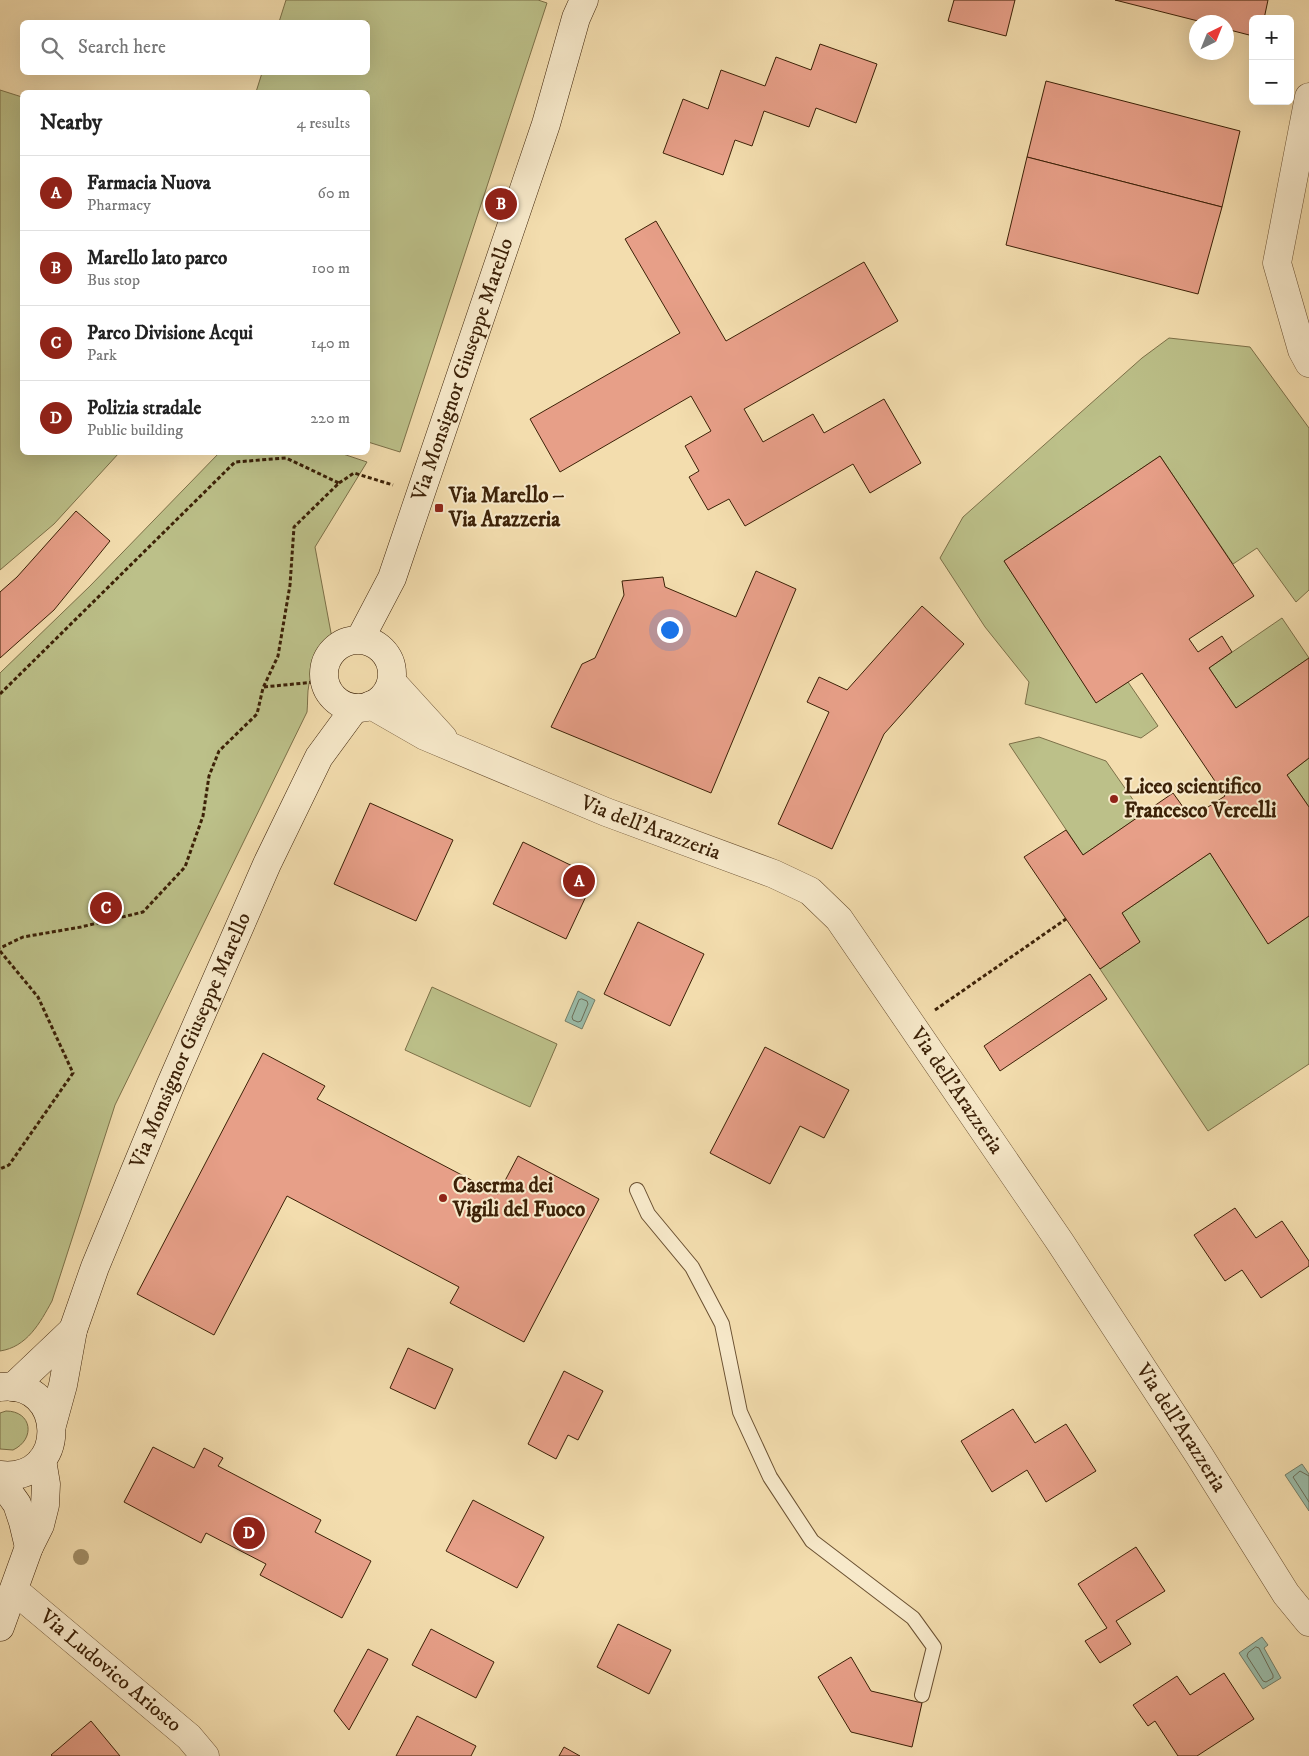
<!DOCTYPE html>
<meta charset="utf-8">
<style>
:root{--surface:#fff;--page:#f2f2f2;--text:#222;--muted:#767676;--line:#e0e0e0;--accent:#8f2418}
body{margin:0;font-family:"IM FELL DW Pica",serif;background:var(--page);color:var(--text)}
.controls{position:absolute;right:15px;top:15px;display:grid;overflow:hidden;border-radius:8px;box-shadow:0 5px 20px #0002}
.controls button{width:45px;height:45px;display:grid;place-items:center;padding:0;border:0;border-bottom:1px solid var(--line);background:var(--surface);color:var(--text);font:25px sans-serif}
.compass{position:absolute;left:1189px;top:15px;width:45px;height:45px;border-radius:50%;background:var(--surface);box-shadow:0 5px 20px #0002;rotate:43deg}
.you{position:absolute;left:669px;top:629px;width:18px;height:18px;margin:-12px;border:4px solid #fff;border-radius:50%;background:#1a73e8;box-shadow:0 0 0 8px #1a73e833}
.badge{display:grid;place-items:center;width:32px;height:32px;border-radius:50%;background:var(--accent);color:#fff;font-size:16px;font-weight:700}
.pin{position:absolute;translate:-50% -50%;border:2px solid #fff;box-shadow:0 1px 5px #0006}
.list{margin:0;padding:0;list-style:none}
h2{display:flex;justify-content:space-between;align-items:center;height:65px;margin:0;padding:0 20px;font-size:21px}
h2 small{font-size:16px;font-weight:400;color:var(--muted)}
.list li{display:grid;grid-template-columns:32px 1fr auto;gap:15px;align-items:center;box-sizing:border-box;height:75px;padding:0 20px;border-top:1px solid var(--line)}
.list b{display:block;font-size:19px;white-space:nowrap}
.list p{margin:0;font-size:16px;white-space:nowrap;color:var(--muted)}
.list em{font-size:16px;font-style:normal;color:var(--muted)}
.icon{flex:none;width:28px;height:28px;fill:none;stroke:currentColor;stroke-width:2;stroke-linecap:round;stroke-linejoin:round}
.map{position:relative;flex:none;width:1309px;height:1756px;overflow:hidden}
.search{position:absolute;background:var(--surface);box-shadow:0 5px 20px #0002;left:20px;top:20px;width:350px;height:55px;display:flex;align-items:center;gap:12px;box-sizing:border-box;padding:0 18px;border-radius:8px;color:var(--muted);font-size:19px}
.panel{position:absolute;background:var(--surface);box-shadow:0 5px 20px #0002;left:20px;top:90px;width:350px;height:365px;border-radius:8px}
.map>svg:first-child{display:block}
</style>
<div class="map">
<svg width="1309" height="1756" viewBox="0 0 1309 1756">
<rect width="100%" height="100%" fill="#f3ddae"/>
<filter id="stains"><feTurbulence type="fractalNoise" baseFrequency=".004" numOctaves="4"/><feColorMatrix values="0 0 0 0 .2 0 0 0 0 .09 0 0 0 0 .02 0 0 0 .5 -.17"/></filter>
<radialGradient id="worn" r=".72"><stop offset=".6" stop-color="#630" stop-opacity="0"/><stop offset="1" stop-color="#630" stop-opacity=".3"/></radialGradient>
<!-- green -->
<g fill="#bcc089" stroke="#7c7048">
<path d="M286 0H538L547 3 400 452 368 442V92H256L262 73 368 72V22H279Z"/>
<path d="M0 90 22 97V452L119 453 54 524 0 570Z"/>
<path d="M1169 338 1250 347 1309 428V590L1296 602 1257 548 1233 564 1160 456 1004 561 1096 702 1128 682 1158 726 1141 738 1025 704 1029 682 985 627 940 558 963 517 1142 358Z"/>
<path d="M219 453H340L367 462 315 547 334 649C324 659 312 669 309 684 307 693 308 703 307 712L115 1105 52 1301C40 1323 27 1347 0 1351V673L90 586Z"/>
<path d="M1282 618 1309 658 1236 708 1209 668Z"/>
<path d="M1039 737 1106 761 1143 814 1083 855 1009 744Z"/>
<path d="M1309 758V807L1287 775Z"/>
<path d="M1210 853 1268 943 1309 916V1064L1208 1131 1100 969 1140 942 1122 913Z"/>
<path d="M432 987 557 1044 530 1107 405 1050Z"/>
<path d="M6 1411C32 1411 36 1439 13 1450L0 1449V1413Z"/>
</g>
<!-- water -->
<g fill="#9bbca9" stroke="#757e68">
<path d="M578 991 595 1000 582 1029 565 1021Z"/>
<path d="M1302 1464 1309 1474V1511L1285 1475Z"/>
<path d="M1262 1637 1268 1645 1264 1648 1281 1678 1263 1689 1239 1653Z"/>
</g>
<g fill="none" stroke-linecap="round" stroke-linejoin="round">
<!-- shore -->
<g stroke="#6c6e58" stroke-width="1">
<path d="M582 999 587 1001 588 1004 581 1021 578 1022 573 1020 572 1017 579 1000Z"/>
<path d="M1309 1476 1300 1471 1293 1477 1309 1502"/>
<path d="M1256 1647 1259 1648 1273 1675V1678L1266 1682 1263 1681 1247 1656 1248 1653Z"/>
</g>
</g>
<!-- building -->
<g fill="#e79f88" stroke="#3c2107">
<path d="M954 0H1015L1006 36 948 21Z"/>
<path d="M1115 0H1268L1264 19H1253V36L1226 29V22H1202Z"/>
<path d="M820 44 877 64 856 123 816 108 809 127 764 111 752 146 735 140 723 175 663 153 683 99 708 109 721 70 765 86 776 57 811 70Z"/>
<path d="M1046 81 1240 131 1222 207 1027 157Z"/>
<path d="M1027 157 1222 207 1198 294 1006 245Z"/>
<path d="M656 221 726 341 864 262 898 321 744 409 763 442 813 414 824 433 884 399 921 463 870 493 853 464 745 526 729 499 708 510 689 477 699 471 685 446 711 431 691 396 560 472 530 419 680 333 625 239Z"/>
<path d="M1160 456 1254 596 1189 639 1198 652 1222 636 1232 652 1209 668 1236 708 1309 658V758L1287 775 1309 807V916L1268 944 1210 853 1122 913 1140 942 1100 969 1024 857 1066 830 1083 855 1173 793 1191 818 1225 796 1142 673 1096 703 1004 561Z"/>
<path d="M76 511 110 541 54 610 0 658V592L17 577Z"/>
<path d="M756 571 796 589 711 793 551 727 582 664 595 658 624 595 622 581 663 577 665 587 736 617Z"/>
<path d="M922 606 964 644 884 734 832 849 778 824 829 712 807 702 819 677 847 690Z"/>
<path d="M370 803 453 840 416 921 334 884Z"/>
<path d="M523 842 595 877 566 939 493 904Z"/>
<path d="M638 922 704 954 670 1026 604 994Z"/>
<path d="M1090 974 1107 999 1000 1071 984 1046Z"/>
<path d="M765 1047 849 1090 824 1138 800 1126 770 1184 710 1153Z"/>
<path d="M263 1053 325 1086 317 1099 498 1194 518 1156 599 1199 524 1342 450 1303 459 1287 287 1196 214 1335 137 1294Z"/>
<path d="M1235 1208 1256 1238 1282 1221 1309 1261V1266L1261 1298 1242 1270 1225 1281 1194 1235Z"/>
<path d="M408 1348 453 1369 435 1409 390 1388Z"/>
<path d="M564 1371 603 1391 578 1440 568 1435 556 1459 528 1444Z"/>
<path d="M1013 1409 1035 1443 1066 1424 1096 1471 1046 1502 1027 1470 992 1492 961 1441Z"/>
<path d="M153 1447 194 1468 204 1448 223 1458 218 1466 321 1520 315 1532 371 1561 342 1618 260 1575 266 1564 206 1533 201 1543 124 1502Z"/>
<path d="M473 1500 544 1537 517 1588 446 1551Z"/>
<path d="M1136 1547 1165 1591 1116 1621 1131 1644 1100 1663 1085 1641 1107 1628 1078 1584Z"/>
<path d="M618 1624 671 1650 649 1694 597 1667Z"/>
<path d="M431 1629 494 1662 476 1698 412 1665Z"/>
<path d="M368 1649 388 1659 349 1730 334 1711Z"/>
<path d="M851 1657 871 1691 922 1703 912 1747 851 1732 818 1677Z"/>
<path d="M1224 1673 1254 1719 1197 1756H1178L1155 1721 1148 1726 1133 1705 1177 1676 1190 1695Z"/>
<path d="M417 1716 476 1746 471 1756H396Z"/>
<path d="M91 1721 120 1756H52L51 1755Z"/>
<path d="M564 1747 580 1756H559Z"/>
</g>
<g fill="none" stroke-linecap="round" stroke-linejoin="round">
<defs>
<path id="lane" d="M637 1190 648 1214 692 1267 722 1324 740 1412 770 1477 812 1541 913 1618 934 1647 922 1695"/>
<g id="street">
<path d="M1309 97 1277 263 1302 350 1309 363"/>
<path d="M392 682 443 738"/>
<path id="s1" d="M371 705 425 736 606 812 774 874 810 891 839 919 1060 1242 1199 1455 1286 1594 1309 1622"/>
<path id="s2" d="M14 1590 189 1737 205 1756"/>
</g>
<g id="secondary">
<path id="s3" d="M360 639 392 578 546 124 576 18 584 0"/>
<circle cx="358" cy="674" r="34"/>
<path d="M0 1387C67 1378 70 1483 0 1475"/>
<path d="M13 1387 73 1330"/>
<path id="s4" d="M52 1425 63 1385 73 1330 95 1267 170 1086 267 864 319 757 355 708"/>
<path d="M0 1480 17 1504 23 1522 29 1547"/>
<path d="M0 1627 29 1547 40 1525 45 1505 46 1484 42 1460"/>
</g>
</defs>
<!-- lane casing -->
<use href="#lane" stroke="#6a5031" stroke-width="16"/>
<!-- street casing -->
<use href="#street" stroke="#6a5031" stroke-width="29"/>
<!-- secondary casing -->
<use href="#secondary" stroke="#3c2107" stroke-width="29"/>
<!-- path -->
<g stroke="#3c2107" stroke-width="3" stroke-dasharray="4 2.5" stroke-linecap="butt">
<path d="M339 483 354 473 393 485"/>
<path d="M264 687 325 681"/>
<path d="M0 694 235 462 286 458 339 483 294 527 290 585 278 656 263 688 257 714 219 751 209 776 203 816 185 867 143 912 81 927 23 937 0 948"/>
<path d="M0 951 38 997 73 1073 9 1165 0 1169"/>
<path d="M935 1010 1066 919"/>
</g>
<!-- lane -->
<use href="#lane" stroke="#f7e9ca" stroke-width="14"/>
<!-- street -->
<use href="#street" stroke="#f7e9ca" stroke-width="28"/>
<!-- secondary -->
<use href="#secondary" stroke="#f7e9ca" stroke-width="28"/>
</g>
<!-- trees -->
<circle fill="#a08c64" cx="81" cy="1557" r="8"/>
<!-- markers -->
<g fill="#8f2418" stroke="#f7e9ca" stroke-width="2">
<rect x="434" y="503" width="10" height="10" rx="2.5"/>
<circle cx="1114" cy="799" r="5"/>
<circle cx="443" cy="1198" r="5"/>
</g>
<g text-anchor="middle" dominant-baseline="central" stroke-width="4" stroke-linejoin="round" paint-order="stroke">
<!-- street labels -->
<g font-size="21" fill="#3c2107" stroke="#f7e9ca">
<text stroke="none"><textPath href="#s3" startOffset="289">Via Monsignor Giuseppe Marello</textPath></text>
<text stroke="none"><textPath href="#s1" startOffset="306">Via dell'Arazzeria</textPath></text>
<text stroke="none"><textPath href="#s4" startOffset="410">Via Monsignor Giuseppe Marello</textPath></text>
<text stroke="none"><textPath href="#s1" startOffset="726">Via dell'Arazzeria</textPath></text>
<text stroke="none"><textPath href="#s1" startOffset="1131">Via dell'Arazzeria</textPath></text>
<text stroke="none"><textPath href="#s2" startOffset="126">Via Ludovico Ariosto</textPath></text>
</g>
<!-- poi labels -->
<g font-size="21" font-weight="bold" fill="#3c2107" stroke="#f7e9ca" text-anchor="start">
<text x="449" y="496">Via Marello –<tspan x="449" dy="24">Via Arazzeria</tspan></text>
<text x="1124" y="787">Liceo scientifico<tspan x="1124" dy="24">Francesco Vercelli</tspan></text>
<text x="453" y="1186">Caserma dei<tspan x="453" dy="24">Vigili del Fuoco</tspan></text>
</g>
</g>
<rect width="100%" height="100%" filter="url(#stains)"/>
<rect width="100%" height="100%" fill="url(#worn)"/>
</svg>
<div class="controls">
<button>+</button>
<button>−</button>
</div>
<svg class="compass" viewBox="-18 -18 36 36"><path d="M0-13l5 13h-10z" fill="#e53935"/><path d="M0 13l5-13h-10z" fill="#767676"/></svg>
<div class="you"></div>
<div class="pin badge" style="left:579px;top:881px">A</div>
<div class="pin badge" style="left:501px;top:204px">B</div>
<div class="pin badge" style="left:106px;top:908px">C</div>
<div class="pin badge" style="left:249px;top:1533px">D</div>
<div class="search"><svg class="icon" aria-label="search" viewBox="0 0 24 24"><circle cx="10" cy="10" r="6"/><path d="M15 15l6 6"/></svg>Search here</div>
<section class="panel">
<h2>Nearby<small>4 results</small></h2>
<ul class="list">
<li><span class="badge">A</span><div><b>Farmacia Nuova</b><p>Pharmacy</p></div><em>60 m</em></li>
<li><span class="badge">B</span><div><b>Marello lato parco</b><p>Bus stop</p></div><em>100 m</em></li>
<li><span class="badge">C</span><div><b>Parco Divisione Acqui</b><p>Park</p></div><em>140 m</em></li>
<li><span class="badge">D</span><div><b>Polizia stradale</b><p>Public building</p></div><em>220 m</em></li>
</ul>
</section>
</div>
